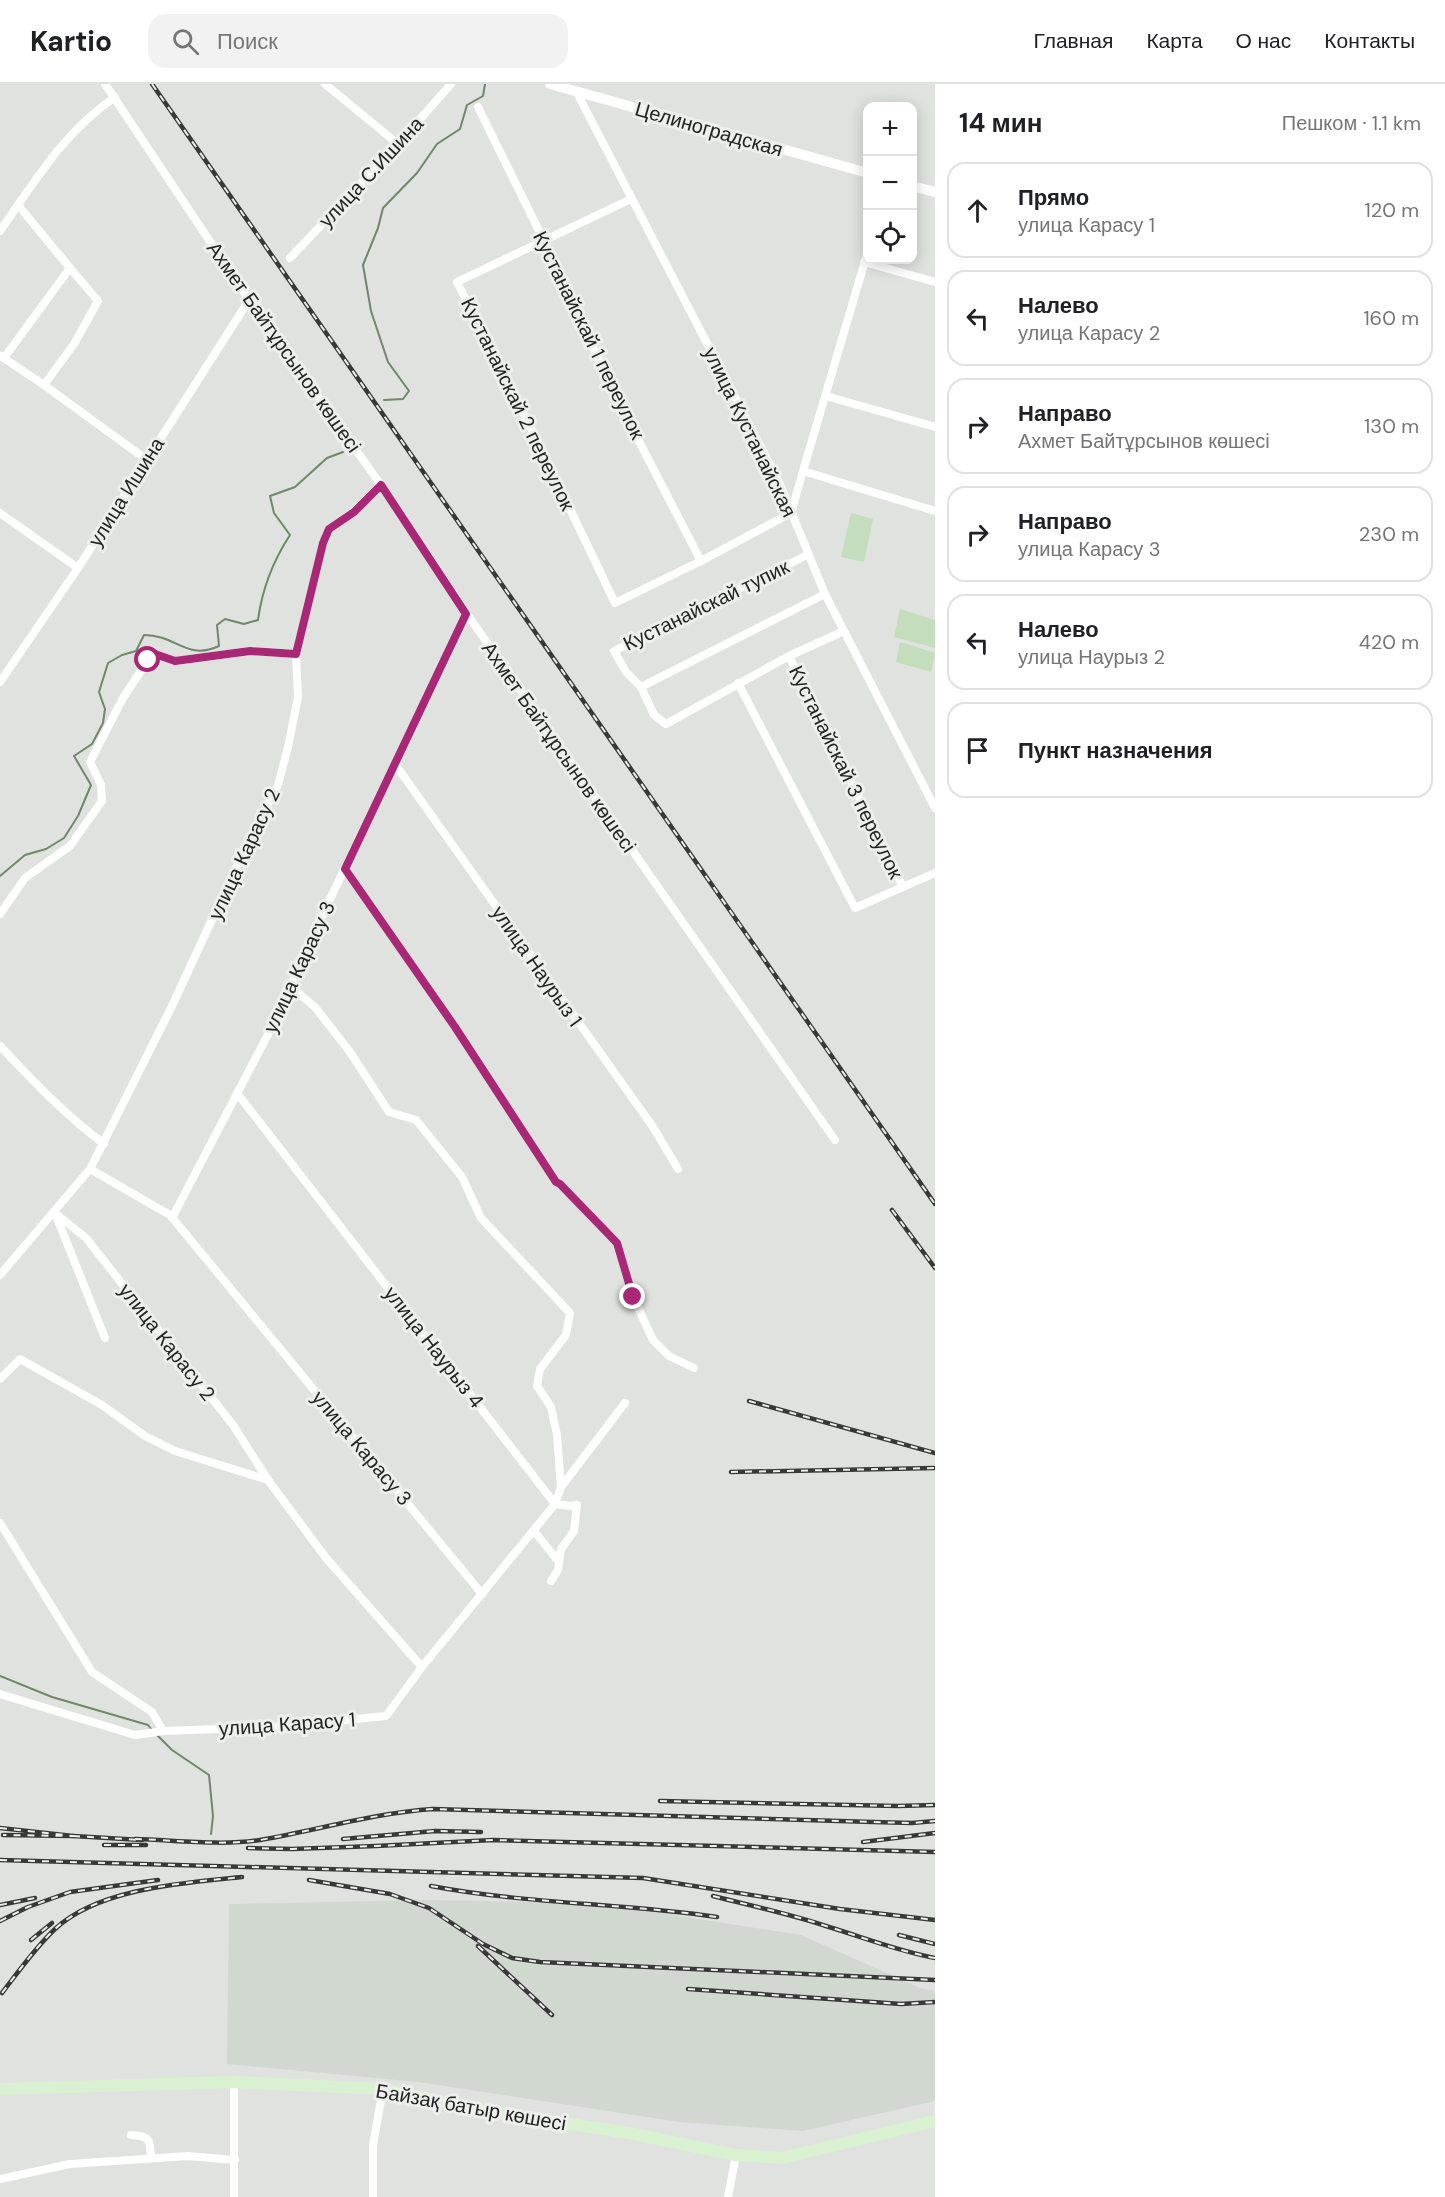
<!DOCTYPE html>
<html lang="ru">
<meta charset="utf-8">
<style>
:root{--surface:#fff;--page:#f2f2f2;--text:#202124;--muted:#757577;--line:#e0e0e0}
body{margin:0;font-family:"DM Sans",sans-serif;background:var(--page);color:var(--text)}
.controls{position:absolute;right:18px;top:18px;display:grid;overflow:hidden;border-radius:12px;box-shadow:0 3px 15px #0003}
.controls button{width:54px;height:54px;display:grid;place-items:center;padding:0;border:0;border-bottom:2px solid var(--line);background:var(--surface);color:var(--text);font:30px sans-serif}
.stop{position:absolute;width:18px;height:18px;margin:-14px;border:4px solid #a92876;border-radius:50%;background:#fff}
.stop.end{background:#a92876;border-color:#fff;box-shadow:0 2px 6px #0008}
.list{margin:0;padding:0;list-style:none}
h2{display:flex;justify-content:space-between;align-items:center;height:78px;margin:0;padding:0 24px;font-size:26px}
h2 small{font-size:20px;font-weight:400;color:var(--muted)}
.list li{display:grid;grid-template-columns:39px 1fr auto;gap:18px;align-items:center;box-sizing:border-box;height:96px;margin:0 12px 12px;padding:0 12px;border:2px solid var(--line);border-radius:18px}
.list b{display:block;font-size:22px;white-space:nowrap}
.list p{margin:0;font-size:20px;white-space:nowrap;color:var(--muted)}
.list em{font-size:20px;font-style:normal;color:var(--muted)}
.icon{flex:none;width:33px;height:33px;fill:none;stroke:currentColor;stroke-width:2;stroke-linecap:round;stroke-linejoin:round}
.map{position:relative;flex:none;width:935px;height:2113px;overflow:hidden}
header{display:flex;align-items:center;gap:36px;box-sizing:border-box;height:84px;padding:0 30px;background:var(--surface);border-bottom:2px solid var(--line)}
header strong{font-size:28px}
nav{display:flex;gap:33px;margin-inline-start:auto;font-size:21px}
.search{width:420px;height:54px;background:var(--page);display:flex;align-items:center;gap:15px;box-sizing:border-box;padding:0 21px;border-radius:18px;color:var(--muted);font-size:22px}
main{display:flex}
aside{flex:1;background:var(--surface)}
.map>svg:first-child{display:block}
</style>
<header>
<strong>Kartio</strong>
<div class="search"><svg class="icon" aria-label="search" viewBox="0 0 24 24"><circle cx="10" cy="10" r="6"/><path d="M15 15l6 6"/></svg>Поиск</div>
<nav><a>Главная</a><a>Карта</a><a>О нас</a><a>Контакты</a></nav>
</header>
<main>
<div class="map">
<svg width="935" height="2113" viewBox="0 0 935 2113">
<rect width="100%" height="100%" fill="#e0e2df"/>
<!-- built -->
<path fill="#d1d8cf" d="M427 1816 596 1819 801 1851 920 1904 935 1907V2017L803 2047 680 2038 418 1998 227 1980 229 1820Z"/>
<!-- green -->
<g fill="#c4ddbc">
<path d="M851 429 873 435 864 478 841 473Z"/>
<path d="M900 525 935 536V564L894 553Z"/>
<path d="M900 558 935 569 931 588 896 578Z"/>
</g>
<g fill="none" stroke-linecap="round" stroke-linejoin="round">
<!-- stream -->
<g stroke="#71866a" stroke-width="2">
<path d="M384 316 403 315 409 307 388 278 371 227 363 181 378 144 383 124 417 89 437 60 460 45 467 21 483 12 485 0"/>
<path d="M0 792 25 771 46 765 64 754 78 732 91 701 74 672 92 660 103 639 105 625 99 608 108 579 122 571 136 567 144 551C177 551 186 577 219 562L217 541 225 535 244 540 258 536C262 506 273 477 290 451L274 429 270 412 295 403 327 374 343 368"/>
<path d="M0 1592 52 1613 148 1641 152 1646"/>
<path d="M156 1650 172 1666 209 1691 213 1732 211 1750"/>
</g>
<!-- minor -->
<g stroke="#fff" stroke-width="8">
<path d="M105 0 249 216 381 401 467 530 835 1056"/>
<path d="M325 0 398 60"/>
<path d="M576 7 779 398 825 510 935 724"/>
<path d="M478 23 544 157 613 307 701 477"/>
<path d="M631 115 457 198 537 356 615 519 701 477 791 429 803 387 935 427"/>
<path d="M0 147C36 96 62 50 115 13"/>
<path d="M290 174 398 60 451 0"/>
<path d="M864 178 935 198"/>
<path d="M1 272 44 301 147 376"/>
<path d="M4 274 70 184 18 121"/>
<path d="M44 301 74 260 98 217 70 184"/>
<path d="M826 312 935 343"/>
<path d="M803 387 868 167"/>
<path d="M0 429 78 484"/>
<path d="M807 471 614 567 626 588 641 603 654 631 666 640 789 572 844 547"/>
<path d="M789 572 903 803"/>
<path d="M0 598 78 484 249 216"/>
<path d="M738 599 855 824 935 789"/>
<path d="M641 603 825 510"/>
<path d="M395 680 653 1043 678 1085"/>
<path d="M345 785 455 943 556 1098 560 1100 617 1159 633 1213 653 1256 669 1272 694 1284"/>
<path d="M0 830 25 794 70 762 102 717 101 701 90 678 123 614 148 576 155 570 175 577 250 567 296 570"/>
<path d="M290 902 315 923 350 968 389 1028 416 1036 462 1093 481 1134 570 1229 566 1251 540 1285 537 1302 551 1323 557 1351 561 1403"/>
<path d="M0 962C33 997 65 1031 104 1060"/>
<path d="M237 1009 555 1420 561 1403 625 1319"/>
<path d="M90 1085 170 1131 482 1510"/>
<path d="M172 1134 274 939 320 836 467 530"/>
<path d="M0 1191 90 1085 172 922 246 762 278 701 288 663 298 613 296 570 323 459 329 445 354 427 381 401"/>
<path d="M105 1254 55 1129 86 1154 233 1341 268 1396 326 1474 422 1583"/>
<path d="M0 1295 20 1275 102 1321 145 1352 175 1367 268 1396"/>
<path d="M0 1439 92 1588 152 1628 163 1647"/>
<path d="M534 1447 559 1478 558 1486 551 1497"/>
<path d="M0 1610 135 1651 163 1647 275 1643 386 1632 422 1583 555 1420 571 1422 577 1421 574 1447 561 1465 559 1478"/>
<path d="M131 2051C150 2052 150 2055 151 2074"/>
<path d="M0 2095 70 2080 188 2072 235 2076"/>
<path d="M234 2113V1998"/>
<path d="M373 2113V2061L383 2005"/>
<path d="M728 2113 736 2071"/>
</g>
<!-- tertiary -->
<g stroke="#fff" stroke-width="10">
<path d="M550 0 868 89"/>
<path d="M912 102 935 108"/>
</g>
<!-- secondary -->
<path stroke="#d9f1d0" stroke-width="12" d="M0 2005 234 1998 383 2005 492 2028 629 2049 736 2071 782 2074 935 2037"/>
<defs>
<g id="rail">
<path d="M152 0 935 1120"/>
<path d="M892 1126 935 1184"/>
<path d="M749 1317 935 1369"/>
<path d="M731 1388 935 1384"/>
<path d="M660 1717 898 1722 935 1721"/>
<path d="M0 1744 73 1752 3 1751"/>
<path d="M73 1752 142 1756"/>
<path d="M135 1755C175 1756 221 1762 260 1756 318 1746 374 1729 433 1725L873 1738 912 1739 935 1737"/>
<path d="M343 1755 435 1747 481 1748"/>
<path d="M863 1758 935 1749"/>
<path d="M104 1761H146"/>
<path d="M248 1764 292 1765 376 1762 493 1756 935 1768"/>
<path d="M0 1776 643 1794 840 1825 935 1836"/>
<path d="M309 1796 390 1810 429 1824 483 1860 512 1874 540 1878 935 1896"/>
<path d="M431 1802C526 1820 622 1819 717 1833"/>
<path d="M713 1812C752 1822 791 1830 829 1843 865 1854 898 1867 935 1874"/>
<path d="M0 1821 35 1814"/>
<path d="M0 1837 28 1823 70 1808 158 1796"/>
<path d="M899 1851 935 1860"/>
<path d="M31 1856 52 1839"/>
<path d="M478 1862 552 1931"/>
<path d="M688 1905 901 1920 935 1918"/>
<path d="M2 1909C19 1887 35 1864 55 1845 99 1804 184 1799 242 1793"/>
</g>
</defs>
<!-- rail casing -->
<use href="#rail" stroke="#373837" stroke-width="4.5"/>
<!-- rail -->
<use href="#rail" stroke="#edefec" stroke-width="2" stroke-dasharray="7" stroke-linecap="butt"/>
</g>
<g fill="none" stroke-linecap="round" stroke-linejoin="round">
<!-- route -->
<path stroke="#a92876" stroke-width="8" d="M148 576 155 570 175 577 250 567 296 570 323 459 329 445 354 428 381 401 466 530 345 785 455 943 556 1098 560 1100 617 1159 633 1213"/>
</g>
<g text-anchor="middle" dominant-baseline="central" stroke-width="6" stroke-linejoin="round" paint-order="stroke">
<!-- street labels -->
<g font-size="20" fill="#222322" stroke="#edefec">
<text transform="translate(709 45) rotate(16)">Целиноградская</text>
<text transform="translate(371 88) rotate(-47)">улица С.Ишина</text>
<text transform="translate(589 251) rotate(64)">Кустанайскай 1 переулок</text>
<text transform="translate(284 263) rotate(55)">Ахмет Байтұрсынов көшесі</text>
<text transform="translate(518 320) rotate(64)">Кустанайскай 2 переулок</text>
<text transform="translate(750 348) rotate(64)">улица Кустанайская</text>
<text transform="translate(126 408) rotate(-58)">улица Ишина</text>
<text transform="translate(706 521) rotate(-26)">Кустанайскай тупик</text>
<text transform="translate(559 663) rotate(55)">Ахмет Байтұрсынов көшесі</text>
<text transform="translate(846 688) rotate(64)">Кустанайскай 3 переулок</text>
<text transform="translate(244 770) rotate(-65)">улица Карасу 2</text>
<text transform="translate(537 882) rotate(55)">улица Наурыз 1</text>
<text transform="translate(299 883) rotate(-65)">улица Карасу 3</text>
<text transform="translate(167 1258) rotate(52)">улица Карасу 2</text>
<text transform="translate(434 1263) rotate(52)">улица Наурыз 4</text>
<text transform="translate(362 1364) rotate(50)">улица Карасу 3</text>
<text transform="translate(287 1640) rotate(-4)">улица Карасу 1</text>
<text transform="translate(471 2023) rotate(10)">Байзақ батыр көшесі</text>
</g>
</g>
</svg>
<div class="controls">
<button>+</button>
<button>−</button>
<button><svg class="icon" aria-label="locate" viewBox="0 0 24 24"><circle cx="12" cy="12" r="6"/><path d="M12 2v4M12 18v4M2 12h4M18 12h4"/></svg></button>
</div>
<div class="stop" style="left:148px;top:576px"></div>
<div class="stop end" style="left:633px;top:1213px"></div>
</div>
<aside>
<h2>14 мин<small>Пешком · 1.1 km</small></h2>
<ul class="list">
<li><svg class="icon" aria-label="ahead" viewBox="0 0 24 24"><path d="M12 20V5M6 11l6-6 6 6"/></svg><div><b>Прямо</b><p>улица Карасу 1</p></div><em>120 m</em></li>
<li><svg class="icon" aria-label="left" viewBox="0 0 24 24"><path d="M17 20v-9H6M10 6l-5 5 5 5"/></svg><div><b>Налево</b><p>улица Карасу 2</p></div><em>160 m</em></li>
<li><svg class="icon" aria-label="right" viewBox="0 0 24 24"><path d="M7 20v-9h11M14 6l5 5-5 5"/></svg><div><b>Направо</b><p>Ахмет Байтұрсынов көшесі</p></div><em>130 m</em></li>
<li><svg class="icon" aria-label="right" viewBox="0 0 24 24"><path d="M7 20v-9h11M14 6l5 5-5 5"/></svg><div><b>Направо</b><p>улица Карасу 3</p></div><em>230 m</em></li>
<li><svg class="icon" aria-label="left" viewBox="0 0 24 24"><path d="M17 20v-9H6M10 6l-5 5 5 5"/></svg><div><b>Налево</b><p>улица Наурыз 2</p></div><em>420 m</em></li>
<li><svg class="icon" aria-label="arrive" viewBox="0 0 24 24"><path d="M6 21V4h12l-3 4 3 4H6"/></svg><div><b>Пункт назначения</b></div></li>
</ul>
</aside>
</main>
